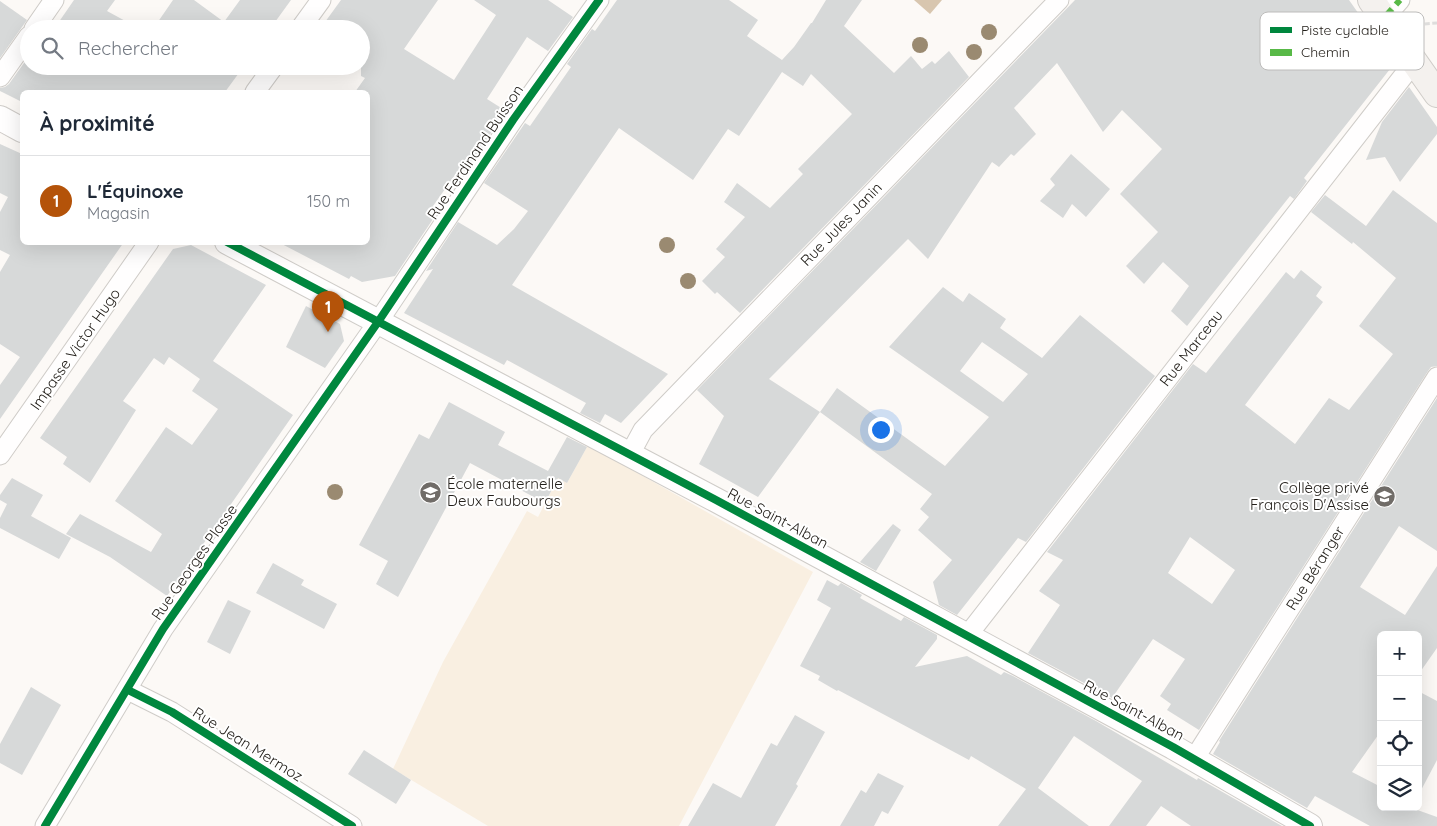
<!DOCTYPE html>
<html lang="fr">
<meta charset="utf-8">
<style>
:root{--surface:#fff;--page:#f2f2f3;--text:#1f2937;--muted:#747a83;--line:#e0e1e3;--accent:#b45309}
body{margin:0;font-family:Quicksand,sans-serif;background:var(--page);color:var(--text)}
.controls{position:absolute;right:15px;bottom:15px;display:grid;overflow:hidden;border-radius:8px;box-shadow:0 5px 20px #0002}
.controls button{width:45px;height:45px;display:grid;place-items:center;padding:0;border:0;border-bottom:1px solid var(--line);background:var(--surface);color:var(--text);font:25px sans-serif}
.you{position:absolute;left:880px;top:429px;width:18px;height:18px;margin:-12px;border:4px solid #fff;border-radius:50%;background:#1a73e8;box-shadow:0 0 0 8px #1a73e833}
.badge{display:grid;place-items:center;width:32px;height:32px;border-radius:50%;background:var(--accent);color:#fff;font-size:16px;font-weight:700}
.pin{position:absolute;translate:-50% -41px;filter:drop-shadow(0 1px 2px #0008)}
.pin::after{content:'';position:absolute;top:26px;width:18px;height:15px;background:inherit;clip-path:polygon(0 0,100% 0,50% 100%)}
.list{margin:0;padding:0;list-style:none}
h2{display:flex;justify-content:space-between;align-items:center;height:65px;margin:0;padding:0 20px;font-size:21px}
h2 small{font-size:16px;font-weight:400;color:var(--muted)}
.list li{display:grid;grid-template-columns:32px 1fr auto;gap:15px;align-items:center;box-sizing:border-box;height:90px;padding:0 20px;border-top:1px solid var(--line)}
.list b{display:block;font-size:19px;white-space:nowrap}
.list p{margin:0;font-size:16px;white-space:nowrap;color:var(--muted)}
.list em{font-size:16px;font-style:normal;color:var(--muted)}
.icon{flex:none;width:28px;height:28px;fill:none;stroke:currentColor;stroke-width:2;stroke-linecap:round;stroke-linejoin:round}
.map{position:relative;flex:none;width:1437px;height:826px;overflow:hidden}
.search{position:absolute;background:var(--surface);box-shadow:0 5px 20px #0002;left:20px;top:20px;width:350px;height:55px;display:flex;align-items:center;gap:12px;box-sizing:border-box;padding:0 18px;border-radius:28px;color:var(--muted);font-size:19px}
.panel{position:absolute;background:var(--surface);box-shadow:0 5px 20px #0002;left:20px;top:90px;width:350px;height:155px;border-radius:8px}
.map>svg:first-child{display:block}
</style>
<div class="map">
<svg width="1437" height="826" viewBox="0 0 1437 826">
<rect width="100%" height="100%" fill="#fcf9f6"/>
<!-- green -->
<path fill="#f9efe1" d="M588 445 813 572 679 826H488L393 769 443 662 527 511 538 517 555 484 553 475 567 483Z"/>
<!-- water -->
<path fill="#d8c6af" d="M914 0H942L930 14Z"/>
<!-- building -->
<g fill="#d7d9d9" fill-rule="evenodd">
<path d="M74 0H115L107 11 140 29H54Z"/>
<path d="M173 0H194L224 22 240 0H291L270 29H153Z"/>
<path d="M341 0H438L404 49 454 80 496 15 474 0H548L573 17 548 51 527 37 487 99 506 111 465 171 460 168 433 206 439 210 395 276 362 282 351 276 349 279 278 242H368V92H355L365 78 361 76V29H320Z"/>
<path d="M617 0H729L758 20 747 36 782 60 794 47 811 23H812L826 0H862L844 26 894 73 911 56 922 69 932 61 935 64 949 51 969 77 740 313 717 292 715 294 702 281 725 257 716 249 745 217 724 202 737 183 770 208 803 174 798 169 852 114 811 74 803 86 782 72 739 136 728 129 693 180 619 128 512 285 668 374 621 423 605 414 600 423 580 413 586 403 507 360 504 365 404 313 433 269 426 271 458 222 497 245 514 229 528 211 484 183 525 123 530 126 571 67 567 64 592 29 595 31Z"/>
<path d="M1075 0H1349L1394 64 1304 178 1307 181 1294 199 1290 196 1187 326 1171 311 1189 286 1163 262 1144 284 1126 266 1158 232 1120 194 1162 149 1122 110 1103 132 1057 63 1014 108 1036 134 1014 156 1011 154 999 167 992 162 928 259 908 239 769 379 820 412 758 497 699 464 724 416 697 390Z"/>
<path d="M0 1 27 20 0 58Z"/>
<path d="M29 56V66H244L225 92H22V102L0 91V88L5 87 9 84Z"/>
<path d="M1409 87 1437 127V134L1400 182 1385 157 1366 160 1382 122Z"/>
<path d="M0 144 22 154V242H124L0 419V385L20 357 0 344V272L10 255 0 250V212L8 197 0 193Z"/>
<path d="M1071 154 1110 189 1086 217 1072 204 1063 218 1040 201 1055 185 1050 179Z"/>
<path d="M1393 190 1437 223V366L1431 367 1428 371 1199 730 1167 710 1171 704 1160 696 1185 659 1153 639 1112 698 1028 653 1060 605 1039 591 1063 560 1047 552 1193 364 1206 373 1286 272 1294 279 1301 270 1322 287 1316 296 1323 302 1245 405 1295 444 1329 398 1349 410 1393 354 1359 326 1396 278 1353 242 1352 244 1311 212 1325 195 1366 226ZM1190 537 1235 570 1212 604 1168 573Z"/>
<path d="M191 245 266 285 213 361 293 415 167 596 110 557 66 534 80 514 151 552 162 534 115 501 166 427 192 445 218 409 192 391 200 379 169 357 164 365 154 358 123 401 136 410 90 483 63 464 67 457 40 438 173 249Z"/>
<path d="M943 287 963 302 969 293 1006 319 1000 328 1042 358 1080 315 1155 376 1026 542 1018 538 957 615 939 605 933 582 952 560 918 530 929 517 920 509 932 494 820 412 837 388 945 466 989 417 889 347ZM982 342 1028 374 1003 402 960 371Z"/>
<path d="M306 306 340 324 344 341 325 368 286 347Z"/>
<path d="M1437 398V551L1399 526 1360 587 1405 615 1437 566V648L1418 675V635H1381V731L1352 772 1381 787V807H1409L1437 817V826H1370L1315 796 1307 808 1213 754 1220 742 1219 741Z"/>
<path d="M449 402 505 432 498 445 548 471 567 437 587 447 567 483 558 478 545 503 470 463 398 597 376 584 388 561 359 545 419 434 429 439Z"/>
<path d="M12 478 43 495 31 516 71 538 59 559 0 528V518L7 504 0 500V495Z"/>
<path d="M893 524 901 530 876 571 860 562Z"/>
<path d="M273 563 304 580 301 585 337 604 324 629 256 593Z"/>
<path d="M827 580 838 586 841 583 862 595 860 598 901 621 904 617 937 635V639L915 667 967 656 1001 675 1004 672 1013 676 1096 721 1197 780 1198 778 1282 826H1191L1161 806 1146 826H1109L1142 781 1074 736 1038 788 1089 826H998L1026 789 971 756 969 760 838 690 837 691 818 680 820 676 800 666 831 608 817 600Z"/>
<path d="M228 600 251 611 230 654 207 642Z"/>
<path d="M31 687 61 705 22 775 0 763V744Z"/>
<path d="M1418 691 1437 701V760L1418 796Z"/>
<path d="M795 715 825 732 796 784 798 786 775 826H688L713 783 741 798 771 743 777 746Z"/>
<path d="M364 750 411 780 396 804 348 774Z"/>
<path d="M878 773 904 786 888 814 882 811 874 826H840L861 790 866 793Z"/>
</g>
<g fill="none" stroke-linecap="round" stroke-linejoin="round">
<defs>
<g id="minor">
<path d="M1384 18 1400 0"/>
<path d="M34 29 54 0"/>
<path d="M300 29 321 0"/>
<path d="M0 77 29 36"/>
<path d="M255 92 274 66"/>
<path d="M630 454 643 430 1059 0"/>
<path d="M0 455 149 242"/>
<path d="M967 636 1415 61"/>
<path d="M128 690 172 712 352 826"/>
<path d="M1194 759 1437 377"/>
<path d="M45 826 163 629 378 322 513 120 599 0"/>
</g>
<g id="tertiary">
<path d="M0 118 22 130"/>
<path d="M227 242 716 500 1173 747 1310 826"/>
</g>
<path id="secondary" d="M1371 0 1437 94"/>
</defs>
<!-- minor casing -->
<use href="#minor" stroke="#cfccc8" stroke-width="21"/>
<!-- tertiary casing -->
<use href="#tertiary" stroke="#cfccc8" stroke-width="26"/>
<!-- secondary casing -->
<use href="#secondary" stroke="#cfccc8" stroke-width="28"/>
<!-- path -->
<path stroke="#dedddc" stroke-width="3" stroke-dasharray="5 2.5" stroke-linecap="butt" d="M1415 13 1424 24 1437 23"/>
<!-- minor -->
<use href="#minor" stroke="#fffefe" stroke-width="19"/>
<!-- tertiary -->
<use href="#tertiary" stroke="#fffefe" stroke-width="24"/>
<!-- secondary -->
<use href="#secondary" stroke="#f4f1ee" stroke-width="26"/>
<!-- quiet -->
<path stroke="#58b947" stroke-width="6" stroke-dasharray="12 6" stroke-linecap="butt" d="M1384 18 1400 0"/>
<defs>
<g id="cycleway">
<path d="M227 242 716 500 1173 747 1310 826"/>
<path d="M128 690 172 712 352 826"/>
<path d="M45 826 163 629 378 322 513 120 599 0"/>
</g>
</defs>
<!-- cycleway casing -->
<use href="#cycleway" stroke="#fff" stroke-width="11"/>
<!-- cycleway -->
<use href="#cycleway" stroke="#00873e" stroke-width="8"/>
</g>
<!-- trees -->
<g fill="#9a8a71">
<circle cx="989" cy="32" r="8"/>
<circle cx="920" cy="45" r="8"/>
<circle cx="974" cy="52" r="8"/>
<circle cx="667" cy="245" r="8"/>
<circle cx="688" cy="281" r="8"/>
<circle cx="335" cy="492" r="8"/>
</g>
<!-- icons -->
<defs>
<symbol id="school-disc" viewBox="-11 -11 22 22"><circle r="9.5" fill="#706c68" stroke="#fff"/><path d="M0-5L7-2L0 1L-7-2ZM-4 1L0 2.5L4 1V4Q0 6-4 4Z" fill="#fff"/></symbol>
</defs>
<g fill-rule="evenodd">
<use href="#school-disc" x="418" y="480" width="25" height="25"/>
<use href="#school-disc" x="1372" y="484" width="25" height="25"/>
</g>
<g text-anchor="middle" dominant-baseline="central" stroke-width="4" stroke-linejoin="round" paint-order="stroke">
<!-- street labels -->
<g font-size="15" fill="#24201b" stroke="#fff">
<text transform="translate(475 152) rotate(-56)">Rue Ferdinand Buisson</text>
<text transform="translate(841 224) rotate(-46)">Rue Jules Janin</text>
<text transform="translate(1191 348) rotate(-52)">Rue Marceau</text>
<text transform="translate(75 349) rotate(-55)">Impasse Victor Hugo</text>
<text transform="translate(778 518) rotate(28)">Rue Saint-Alban</text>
<text transform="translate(194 562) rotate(-55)">Rue Georges Plasse</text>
<text transform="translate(1315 568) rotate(-58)">Rue Béranger</text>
<text transform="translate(1134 710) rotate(28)">Rue Saint-Alban</text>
<text transform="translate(248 744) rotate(32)">Rue Jean Mermoz</text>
</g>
<!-- poi labels -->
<g font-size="15" fill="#24201b" stroke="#fff" text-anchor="start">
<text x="447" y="483">École maternelle<tspan x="447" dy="17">Deux Faubourgs</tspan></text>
<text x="1369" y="487" text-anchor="end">Collège privé<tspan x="1369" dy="17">François D'Assise</tspan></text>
</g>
</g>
<!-- legend -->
<rect x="1260" y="12" width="164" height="58" rx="8" fill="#fff" stroke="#bdbcbb" stroke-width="1"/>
<rect x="1270" y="27" width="22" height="6" fill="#00873e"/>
<rect x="1270" y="49" width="22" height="7" fill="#58b947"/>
<g font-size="14" fill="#24201b">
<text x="1301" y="35">Piste cyclable</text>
<text x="1301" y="57">Chemin</text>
</g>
</svg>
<div class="controls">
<button>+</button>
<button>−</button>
<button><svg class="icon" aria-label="locate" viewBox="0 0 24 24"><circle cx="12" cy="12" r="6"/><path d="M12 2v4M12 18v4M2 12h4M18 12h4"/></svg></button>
<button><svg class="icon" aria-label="layers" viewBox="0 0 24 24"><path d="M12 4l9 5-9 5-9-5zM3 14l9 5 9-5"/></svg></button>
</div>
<div class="you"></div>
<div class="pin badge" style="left:328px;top:332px">1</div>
<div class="search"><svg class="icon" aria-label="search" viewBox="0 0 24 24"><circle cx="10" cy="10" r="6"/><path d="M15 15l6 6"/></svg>Rechercher</div>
<section class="panel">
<h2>À proximité<small></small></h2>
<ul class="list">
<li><span class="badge">1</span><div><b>L'Équinoxe</b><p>Magasin</p></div><em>150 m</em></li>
</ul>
</section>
</div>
